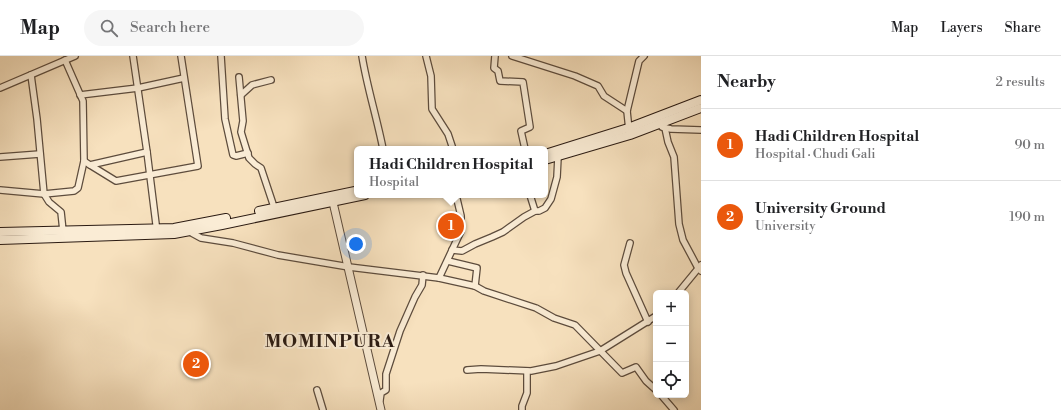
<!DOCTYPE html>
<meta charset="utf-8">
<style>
:root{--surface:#fff;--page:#f6f6f6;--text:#202124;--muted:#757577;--line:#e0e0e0;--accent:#ea580c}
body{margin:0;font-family:"Libre Bodoni",serif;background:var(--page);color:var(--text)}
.controls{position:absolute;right:12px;bottom:12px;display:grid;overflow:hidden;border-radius:6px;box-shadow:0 2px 10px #0003}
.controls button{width:36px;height:36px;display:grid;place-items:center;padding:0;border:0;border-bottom:1px solid var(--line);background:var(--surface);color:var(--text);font:20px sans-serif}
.you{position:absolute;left:356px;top:188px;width:14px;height:14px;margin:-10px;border:3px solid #fff;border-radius:50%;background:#1a73e8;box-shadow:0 0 0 6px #1a73e833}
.badge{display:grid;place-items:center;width:26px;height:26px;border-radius:50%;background:var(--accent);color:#fff;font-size:13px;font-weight:700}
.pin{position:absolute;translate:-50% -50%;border:2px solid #fff;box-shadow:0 1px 4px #0006}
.popup{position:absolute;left:354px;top:90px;width:194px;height:52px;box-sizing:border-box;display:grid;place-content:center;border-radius:6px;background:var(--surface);filter:drop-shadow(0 1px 3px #0005);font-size:13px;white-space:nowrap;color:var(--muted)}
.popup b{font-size:15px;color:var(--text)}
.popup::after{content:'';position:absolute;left:50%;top:100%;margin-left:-8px;border:8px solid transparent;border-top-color:var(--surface)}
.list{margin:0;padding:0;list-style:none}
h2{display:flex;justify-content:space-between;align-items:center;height:52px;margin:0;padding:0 16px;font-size:17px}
h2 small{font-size:13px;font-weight:400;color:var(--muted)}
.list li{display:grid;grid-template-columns:26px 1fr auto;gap:12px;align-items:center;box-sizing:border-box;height:72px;padding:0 16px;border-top:1px solid var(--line)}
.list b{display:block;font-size:15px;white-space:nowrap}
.list p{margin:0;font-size:13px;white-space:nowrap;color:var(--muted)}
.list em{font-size:13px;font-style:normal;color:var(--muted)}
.icon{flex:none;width:22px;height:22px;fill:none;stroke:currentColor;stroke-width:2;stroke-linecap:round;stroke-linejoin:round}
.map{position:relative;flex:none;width:701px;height:354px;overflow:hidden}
header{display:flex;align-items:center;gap:24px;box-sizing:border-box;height:56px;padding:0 20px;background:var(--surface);border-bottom:1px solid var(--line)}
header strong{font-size:19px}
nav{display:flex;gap:22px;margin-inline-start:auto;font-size:14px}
.search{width:280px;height:36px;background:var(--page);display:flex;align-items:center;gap:10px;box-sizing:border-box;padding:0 14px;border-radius:22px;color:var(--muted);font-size:15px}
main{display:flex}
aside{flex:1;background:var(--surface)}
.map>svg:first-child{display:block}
</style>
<header>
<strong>Map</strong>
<div class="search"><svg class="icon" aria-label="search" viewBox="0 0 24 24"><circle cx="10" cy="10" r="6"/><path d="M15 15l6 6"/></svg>Search here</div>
<nav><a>Map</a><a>Layers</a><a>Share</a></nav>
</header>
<main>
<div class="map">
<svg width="701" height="354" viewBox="0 0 701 354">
<rect width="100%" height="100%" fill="#f7e1be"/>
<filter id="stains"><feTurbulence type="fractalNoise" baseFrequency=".005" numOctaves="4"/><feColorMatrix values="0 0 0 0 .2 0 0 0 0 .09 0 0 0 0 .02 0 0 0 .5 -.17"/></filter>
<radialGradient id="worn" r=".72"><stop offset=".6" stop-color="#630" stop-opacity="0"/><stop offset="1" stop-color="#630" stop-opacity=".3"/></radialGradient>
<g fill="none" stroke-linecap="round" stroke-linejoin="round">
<defs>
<g id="minor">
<path d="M133 0 147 96 157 176"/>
<path d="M221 0 225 63 233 99 236 100 248 97"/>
<path d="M362 0C367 31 377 62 383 93"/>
<path d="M426 0 431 20 432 53 448 78 453 93"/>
<path d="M495 0 494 12 498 15 500 25 523 26 530 71 521 75 525 93"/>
<path d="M512 0 575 20 598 30 604 40 627 55"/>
<path d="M65 4 83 45 84 105 90 109 147 96"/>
<path d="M31 19 37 63 44 138 49 146 61 156 63 175"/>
<path d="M239 21 243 65 241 76 249 102 255 108 261 112 275 154"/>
<path d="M0 32 75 0"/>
<path d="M80 39 138 32 184 22"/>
<path d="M241 39 252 29 271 24"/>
<path d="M662 71 671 73 701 74"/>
<path d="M665 72 668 86 674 101 679 168 683 184 698 212 701 215"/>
<path d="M629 74 627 55 639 5 644 0"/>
<path d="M0 101 40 98"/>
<path d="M90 109 116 125 198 110 181 0"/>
<path d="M0 134 44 138 74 135 78 132 84 105"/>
<path d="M530 139 535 155"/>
<path d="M190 176 201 182 233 187 278 199 349 211 439 222 461 175V160L456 139"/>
<path d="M630 187 624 209 626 217 648 266"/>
<path d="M452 194 462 195 475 188 492 181 503 176 524 161 535 155H539L545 152 551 143 557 121 558 101"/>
<path d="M448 205 477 212 475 230"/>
<path d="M439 222 475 230 484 235 536 252 554 262 575 269 622 317 636 311 646 325 656 334"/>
<path d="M678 237 701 209"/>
<path d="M467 314 481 313 531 315 556 310 600 295 656 260"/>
<path d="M317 334 323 354"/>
<path d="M661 339 674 354"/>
<path d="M380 344 381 337 386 334V318L400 275 415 241 422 229 423 219"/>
<path d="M522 354V350L527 337V315"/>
</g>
<path id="tertiary" d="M332 142 381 354"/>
<g id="secondary">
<path d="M545 98 628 72 701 44"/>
<path d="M545 104 630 79 701 52"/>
<path d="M259 155 355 135"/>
<path d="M0 176 174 172 226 162"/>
<path d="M0 184 174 178 222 169 365 139"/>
</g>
</defs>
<!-- minor casing -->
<use href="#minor" stroke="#5d4c3d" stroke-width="8"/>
<!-- tertiary casing -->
<use href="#tertiary" stroke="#5d4c3d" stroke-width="9"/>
<!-- secondary casing -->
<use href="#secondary" stroke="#2a1a12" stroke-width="10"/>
<!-- minor -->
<use href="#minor" stroke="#faecd5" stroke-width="5.5"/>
<!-- tertiary -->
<use href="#tertiary" stroke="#faecd5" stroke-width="7"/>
<!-- secondary -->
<use href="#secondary" stroke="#faecd5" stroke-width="8"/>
</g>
<g text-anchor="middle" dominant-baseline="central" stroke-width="4" stroke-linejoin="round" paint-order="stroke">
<!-- district labels -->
<g font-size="18" font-weight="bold" letter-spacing="1" fill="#2a1a12" stroke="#faecd5">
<text x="330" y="285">MOMINPURA</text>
</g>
</g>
<rect width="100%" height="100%" filter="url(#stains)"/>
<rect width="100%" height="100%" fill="url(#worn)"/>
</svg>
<div class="controls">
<button>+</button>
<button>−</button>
<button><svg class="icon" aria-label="locate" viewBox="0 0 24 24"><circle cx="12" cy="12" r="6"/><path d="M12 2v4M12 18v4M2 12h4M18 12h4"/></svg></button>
</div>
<div class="you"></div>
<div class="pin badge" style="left:451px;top:170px">1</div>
<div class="popup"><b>Hadi Children Hospital</b>Hospital</div>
<div class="pin badge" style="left:196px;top:308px">2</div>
</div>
<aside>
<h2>Nearby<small>2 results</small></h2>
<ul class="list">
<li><span class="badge">1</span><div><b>Hadi Children Hospital</b><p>Hospital · Chudi Gali</p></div><em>90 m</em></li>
<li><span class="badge">2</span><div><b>University Ground</b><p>University</p></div><em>190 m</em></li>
</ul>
</aside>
</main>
